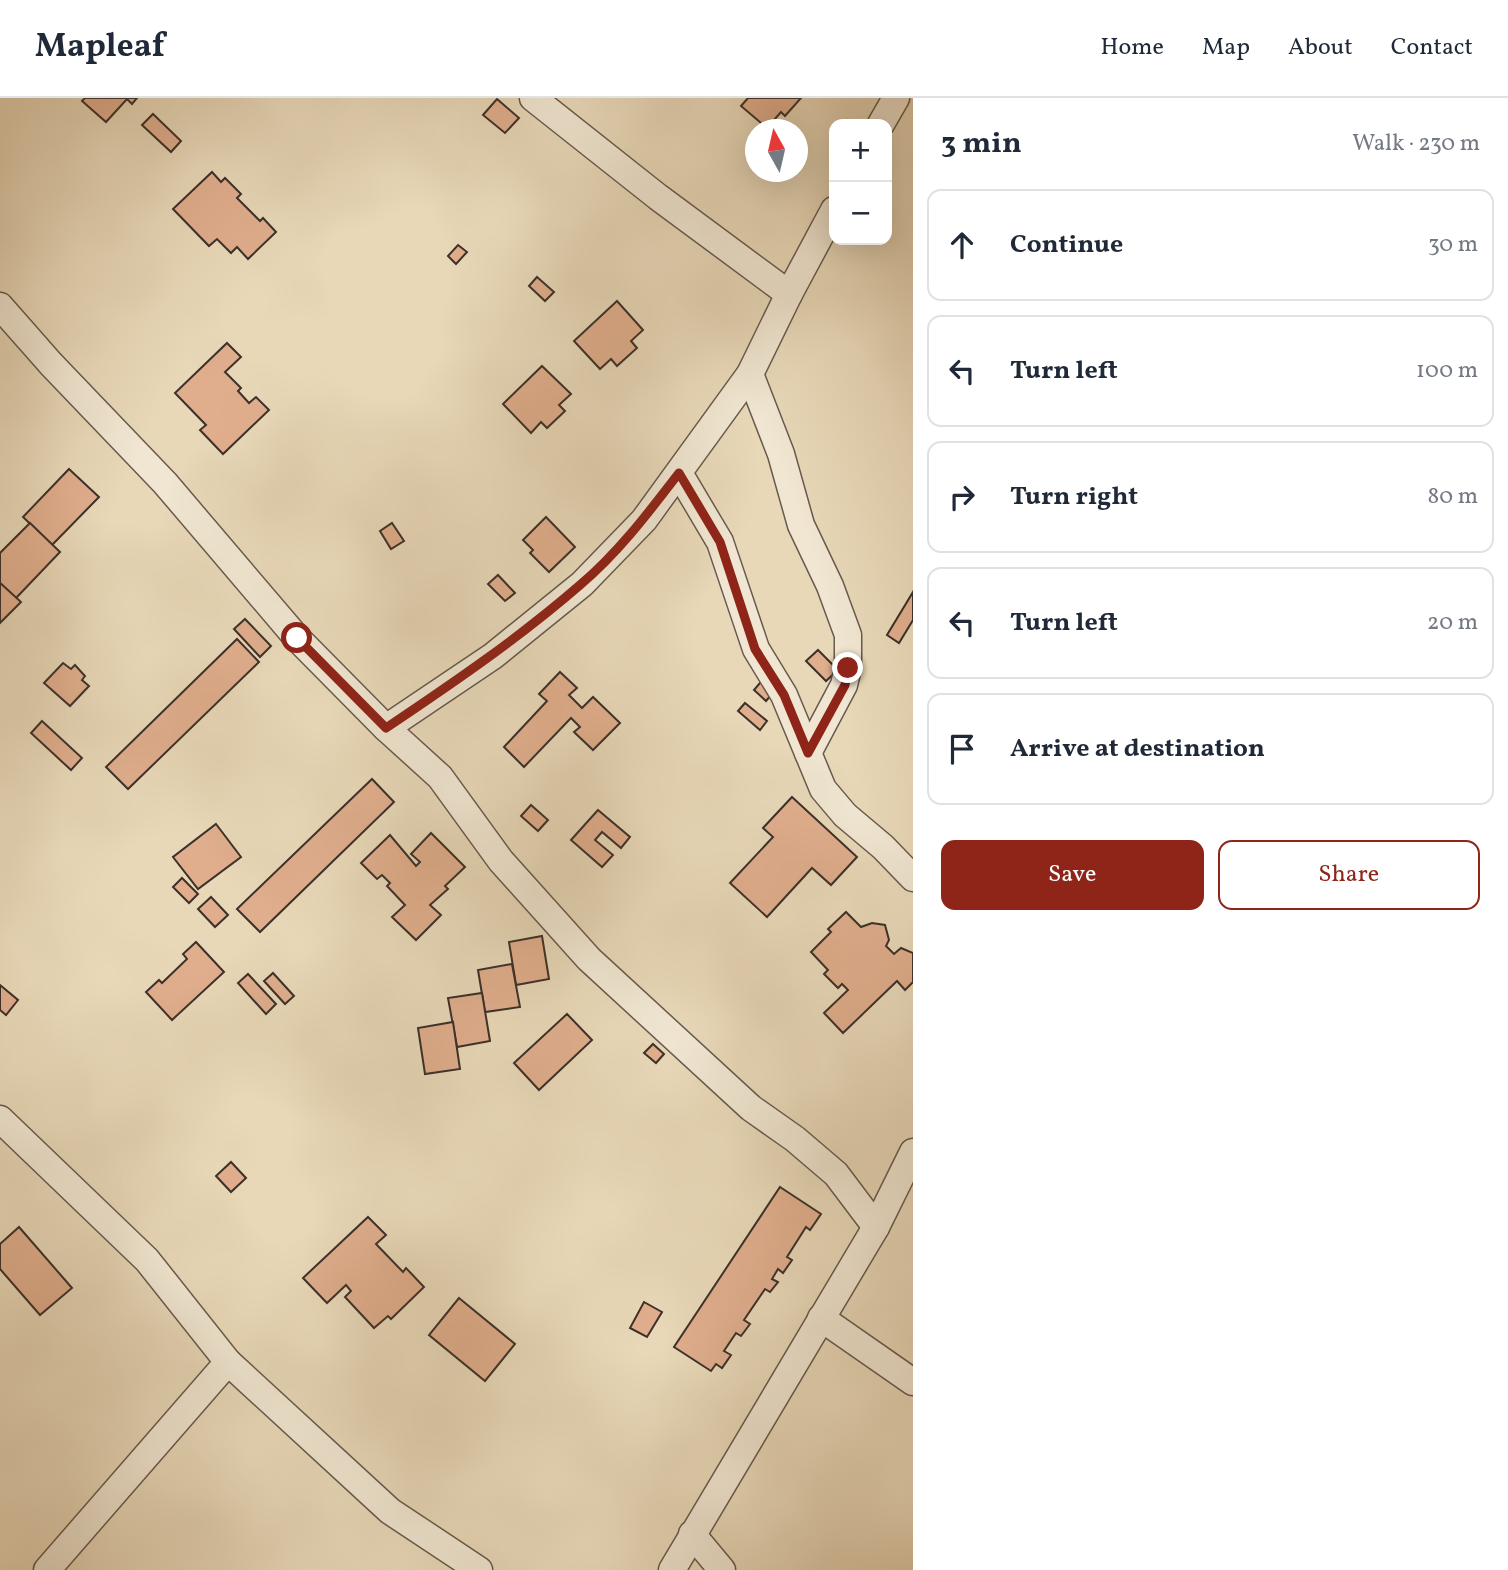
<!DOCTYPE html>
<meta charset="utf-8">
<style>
:root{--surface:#fff;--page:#f2f2f3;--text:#1f2937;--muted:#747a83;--line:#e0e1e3;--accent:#8f2418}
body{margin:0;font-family:Vollkorn,serif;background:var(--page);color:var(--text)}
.controls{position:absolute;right:21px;top:21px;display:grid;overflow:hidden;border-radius:14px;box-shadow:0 7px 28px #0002}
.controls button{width:63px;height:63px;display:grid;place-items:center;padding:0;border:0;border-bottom:2px solid var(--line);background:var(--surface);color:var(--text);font:35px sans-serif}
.compass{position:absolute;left:745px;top:21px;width:63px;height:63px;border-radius:50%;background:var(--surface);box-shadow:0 7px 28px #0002;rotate:352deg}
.stop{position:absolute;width:21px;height:21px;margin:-16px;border:5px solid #8f2418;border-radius:50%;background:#fff}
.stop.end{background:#8f2418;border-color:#fff;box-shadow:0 2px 7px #0008}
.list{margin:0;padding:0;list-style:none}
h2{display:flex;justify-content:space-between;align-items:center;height:91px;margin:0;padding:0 28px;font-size:30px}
h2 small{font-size:23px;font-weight:400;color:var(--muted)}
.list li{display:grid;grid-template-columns:46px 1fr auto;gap:21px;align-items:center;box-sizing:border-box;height:112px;margin:0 14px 14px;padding:0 14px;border:2px solid var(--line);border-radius:14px}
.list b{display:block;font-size:26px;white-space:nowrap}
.list em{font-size:23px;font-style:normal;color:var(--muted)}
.actions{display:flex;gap:14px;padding:21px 28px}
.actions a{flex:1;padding:16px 0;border:2px solid var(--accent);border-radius:14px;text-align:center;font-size:24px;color:var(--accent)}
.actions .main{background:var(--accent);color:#fff}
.icon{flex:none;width:38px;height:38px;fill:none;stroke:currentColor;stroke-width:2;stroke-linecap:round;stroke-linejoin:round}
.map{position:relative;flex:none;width:913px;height:1472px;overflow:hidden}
header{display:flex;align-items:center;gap:42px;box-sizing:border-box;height:98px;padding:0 35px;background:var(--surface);border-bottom:2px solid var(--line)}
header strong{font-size:33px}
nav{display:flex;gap:38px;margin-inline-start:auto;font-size:24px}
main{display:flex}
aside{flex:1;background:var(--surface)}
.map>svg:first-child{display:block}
</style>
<header>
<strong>Mapleaf</strong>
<nav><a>Home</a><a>Map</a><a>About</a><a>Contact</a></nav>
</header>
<main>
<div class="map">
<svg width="913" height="1472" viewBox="0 0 913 1472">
<rect width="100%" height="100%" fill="#e8d8b8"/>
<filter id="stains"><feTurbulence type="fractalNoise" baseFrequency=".00286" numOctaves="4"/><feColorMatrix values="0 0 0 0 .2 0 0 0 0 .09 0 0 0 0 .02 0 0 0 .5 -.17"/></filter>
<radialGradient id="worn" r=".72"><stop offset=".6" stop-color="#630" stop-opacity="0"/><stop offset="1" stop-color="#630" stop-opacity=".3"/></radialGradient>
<!-- building -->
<g fill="#e0ae8d" stroke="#3c302a" stroke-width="2">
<path d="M85 0H137L132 6 127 1 106 24 82 3Z"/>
<path d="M748 0H801L785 18 781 14 767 30 741 8Z"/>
<path d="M497 1 519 20 505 35 483 17Z"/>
<path d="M153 16 181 43 171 54 142 27Z"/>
<path d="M212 74 221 84 225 80 241 96 237 100 260 123 263 120 276 134 248 161 237 149 231 155 217 141 209 148 173 111Z"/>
<path d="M458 147 467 154 456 166 448 158Z"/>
<path d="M537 179 554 194 545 203 529 188Z"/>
<path d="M617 203 643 232 631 243 637 250 617 268 611 261 600 271 574 243Z"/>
<path d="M227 245 241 259 225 274 241 290 238 293 249 305 256 299 269 312 223 356 200 332 206 327 175 295Z"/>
<path d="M542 268 571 296 559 307 565 313 547 330 541 324 531 335 503 306Z"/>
<path d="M69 371 99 399 52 447 23 419Z"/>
<path d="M546 419 575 449 549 474 530 455 533 452 523 442Z"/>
<path d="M30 425 60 454 16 500 0 485V455Z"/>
<path d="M392 425 404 443 391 451 380 433Z"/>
<path d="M498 477 515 495 505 503 488 486Z"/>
<path d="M0 485 21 504 0 525Z"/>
<path d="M913 494V522L899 545 887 537Z"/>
<path d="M245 521 271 548 260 559 234 531Z"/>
<path d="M237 541 259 564 128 691 106 669Z"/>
<path d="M818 552 838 572 826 583 806 563Z"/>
<path d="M63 565 71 571 75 567 85 578 82 582 89 588 70 608 44 585Z"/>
<path d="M560 574 577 590 569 597 582 610 593 599 620 625 593 652 574 634 580 629 571 620 524 669 504 649 547 603 539 596Z"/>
<path d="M766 578 778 589 766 603 754 592Z"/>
<path d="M745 605 767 623 760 632 738 613Z"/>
<path d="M42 623 82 660 71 672 31 635Z"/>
<path d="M372 681 394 704 260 834 237 811Z"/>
<path d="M792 699 857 759 831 787 812 770 767 819 730 785 773 739 763 730Z"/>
<path d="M531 707 548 722 538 733 521 718Z"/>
<path d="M598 712 630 739 621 750 602 734 595 742 613 757 602 769 571 742Z"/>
<path d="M216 726 241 759 198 791 173 759Z"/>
<path d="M431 735 465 769 445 788 448 791 430 807 441 817 416 842 392 819 405 807 387 788 390 785 382 777 377 781 361 765 390 737 416 768 420 764 411 756Z"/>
<path d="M182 780 198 796 189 805 173 789Z"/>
<path d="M211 799 228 817 215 829 198 811Z"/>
<path d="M846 814 861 829 872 825 885 827 889 842 886 848 894 856 901 850 913 855V884L905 892 897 883 843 935 824 915 848 892 842 886 838 890 824 876 828 872 811 854 831 834 828 831Z"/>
<path d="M542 838 549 881 516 887 509 844Z"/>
<path d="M196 844 224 874 172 922 146 894 159 882 162 885 187 861 183 856Z"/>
<path d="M512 866 520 909 485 914 478 872Z"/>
<path d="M273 875 294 898 285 906 264 883Z"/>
<path d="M248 876 276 906 266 916 238 885Z"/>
<path d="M0 887 18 902 6 917 0 912Z"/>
<path d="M482 895 490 943 457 949 448 900Z"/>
<path d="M567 916 592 942 539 992 514 965Z"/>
<path d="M453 924 460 971 425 976 418 930Z"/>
<path d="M653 946 664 956 656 965 644 955Z"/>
<path d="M231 1064 246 1080 231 1094 216 1078Z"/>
<path d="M780 1089 821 1116 810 1132 806 1129 787 1159 792 1162 783 1175 778 1171 772 1181 778 1184 770 1194 765 1191 744 1222 750 1226 741 1238 736 1235 724 1253 731 1257 722 1270 716 1266 711 1273 674 1249Z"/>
<path d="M368 1119 386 1137 376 1146 403 1174 406 1170 424 1189 391 1221 388 1218 374 1230 345 1199 351 1193 346 1187 327 1205 303 1180Z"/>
<path d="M19 1129 72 1190 40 1217 0 1171V1146Z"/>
<path d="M459 1200 515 1246 485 1283 429 1237Z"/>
<path d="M644 1204 662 1214 647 1239 630 1230Z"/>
</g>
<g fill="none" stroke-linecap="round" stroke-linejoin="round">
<defs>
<g id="street">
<path d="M533 0 658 99 789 196 834 112"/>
<path d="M881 26 896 0"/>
<path d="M0 208 51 266 165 385 297 540 386 630 440 679 501 763 589 861 751 1010 795 1041 836 1076 876 1129"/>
<path d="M750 276 781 356 801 427 830 488 848 537V570L844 587 808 655"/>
<path d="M679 375 720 444 756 551 784 597 823 691 845 717 883 749 913 780"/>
<path d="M386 630 493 558 582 486 644 422 750 276 789 196"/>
<path d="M0 1021 147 1162 228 1264"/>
<path d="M821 1220 913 1284"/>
<path d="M692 1436 722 1472"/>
<path d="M47 1472 228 1264 390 1413 479 1472"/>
<path d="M672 1472 876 1129 913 1054"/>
</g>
</defs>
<!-- street casing -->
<use href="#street" stroke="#675a4e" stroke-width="29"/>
<!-- street -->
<use href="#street" stroke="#f0e6d1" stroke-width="26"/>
</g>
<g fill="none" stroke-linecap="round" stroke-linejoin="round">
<!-- route -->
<path stroke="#8f2418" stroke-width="9" d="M297 540 386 630C453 585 519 540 580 487 618 455 649 414 679 375L720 444 755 551 784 597 808 655 845 587 848 570"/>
</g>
<rect width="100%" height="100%" filter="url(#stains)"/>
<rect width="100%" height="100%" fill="url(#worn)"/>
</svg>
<div class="controls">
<button>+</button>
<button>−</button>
</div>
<svg class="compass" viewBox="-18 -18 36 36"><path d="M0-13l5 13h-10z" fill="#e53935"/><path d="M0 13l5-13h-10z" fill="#747a83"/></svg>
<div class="stop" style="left:297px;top:540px"></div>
<div class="stop end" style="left:848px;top:570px"></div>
</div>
<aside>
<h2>3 min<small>Walk · 230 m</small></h2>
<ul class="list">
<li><svg class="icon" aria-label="ahead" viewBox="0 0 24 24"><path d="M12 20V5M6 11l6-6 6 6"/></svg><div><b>Continue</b></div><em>30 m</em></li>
<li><svg class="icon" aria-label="left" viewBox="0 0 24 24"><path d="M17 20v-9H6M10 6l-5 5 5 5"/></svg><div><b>Turn left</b></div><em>100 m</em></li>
<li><svg class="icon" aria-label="right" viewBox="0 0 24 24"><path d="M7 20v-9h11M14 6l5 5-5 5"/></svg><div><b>Turn right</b></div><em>80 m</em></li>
<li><svg class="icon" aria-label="left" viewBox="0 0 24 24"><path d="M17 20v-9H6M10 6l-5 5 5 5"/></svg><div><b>Turn left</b></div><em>20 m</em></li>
<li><svg class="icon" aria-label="arrive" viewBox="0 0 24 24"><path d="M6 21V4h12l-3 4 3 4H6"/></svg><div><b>Arrive at destination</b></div></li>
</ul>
<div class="actions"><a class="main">Save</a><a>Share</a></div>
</aside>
</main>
